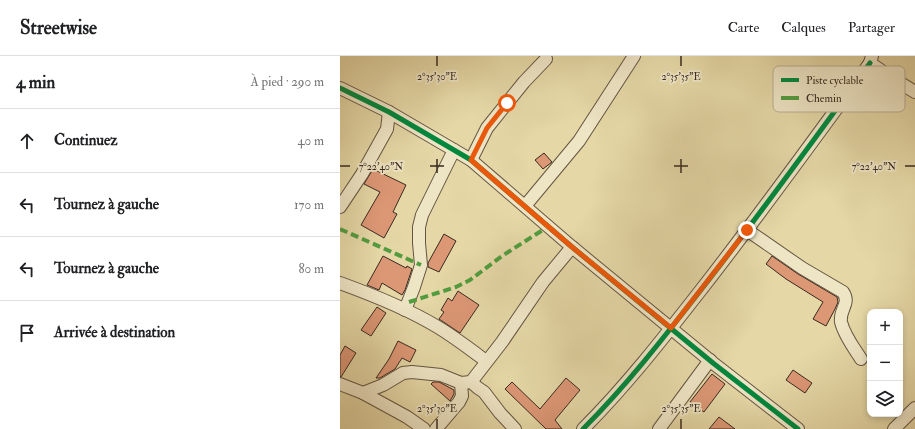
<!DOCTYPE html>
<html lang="fr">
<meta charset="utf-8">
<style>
:root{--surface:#fff;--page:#f6f6f6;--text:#202124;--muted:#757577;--line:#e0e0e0}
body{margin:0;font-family:"IM FELL Double Pica",serif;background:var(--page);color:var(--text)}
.controls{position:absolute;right:12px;bottom:12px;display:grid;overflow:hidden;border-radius:8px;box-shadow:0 2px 6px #0003}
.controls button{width:36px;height:36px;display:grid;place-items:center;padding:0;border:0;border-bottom:1px solid var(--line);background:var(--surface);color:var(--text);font:20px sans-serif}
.stop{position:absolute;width:12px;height:12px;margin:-9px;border:3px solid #ea580c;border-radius:50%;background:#fff}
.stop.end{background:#ea580c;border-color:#fff;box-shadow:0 1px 4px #0008}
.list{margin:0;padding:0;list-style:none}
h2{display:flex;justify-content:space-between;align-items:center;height:52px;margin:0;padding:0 16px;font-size:17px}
h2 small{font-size:13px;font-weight:400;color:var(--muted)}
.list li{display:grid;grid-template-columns:26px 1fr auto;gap:12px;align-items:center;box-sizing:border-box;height:64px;padding:0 16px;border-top:1px solid var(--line)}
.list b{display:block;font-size:15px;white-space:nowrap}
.list em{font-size:13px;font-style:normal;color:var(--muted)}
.icon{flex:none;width:22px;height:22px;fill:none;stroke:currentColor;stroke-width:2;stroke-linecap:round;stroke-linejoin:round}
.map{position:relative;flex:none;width:575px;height:373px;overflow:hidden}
header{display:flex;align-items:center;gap:24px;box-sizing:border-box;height:56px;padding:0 20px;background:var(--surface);border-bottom:1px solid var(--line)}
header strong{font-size:19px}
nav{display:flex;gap:22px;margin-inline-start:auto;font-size:14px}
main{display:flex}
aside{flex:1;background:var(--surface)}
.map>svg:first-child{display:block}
</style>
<header>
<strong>Streetwise</strong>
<nav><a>Carte</a><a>Calques</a><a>Partager</a></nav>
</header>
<main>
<aside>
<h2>4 min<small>À pied · 290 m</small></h2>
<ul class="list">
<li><svg class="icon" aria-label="ahead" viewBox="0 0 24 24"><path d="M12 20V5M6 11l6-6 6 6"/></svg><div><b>Continuez</b></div><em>40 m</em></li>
<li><svg class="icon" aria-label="left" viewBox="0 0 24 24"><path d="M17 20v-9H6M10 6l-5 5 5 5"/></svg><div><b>Tournez à gauche</b></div><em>170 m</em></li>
<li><svg class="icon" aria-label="left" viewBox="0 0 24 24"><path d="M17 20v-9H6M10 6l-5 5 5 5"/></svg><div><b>Tournez à gauche</b></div><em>80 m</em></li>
<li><svg class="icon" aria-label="arrive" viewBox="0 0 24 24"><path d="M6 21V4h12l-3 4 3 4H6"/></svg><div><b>Arrivée à destination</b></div></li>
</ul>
</aside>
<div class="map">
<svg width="575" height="373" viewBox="0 0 575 373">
<rect width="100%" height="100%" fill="#e5d7a6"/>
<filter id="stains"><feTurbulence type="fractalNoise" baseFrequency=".005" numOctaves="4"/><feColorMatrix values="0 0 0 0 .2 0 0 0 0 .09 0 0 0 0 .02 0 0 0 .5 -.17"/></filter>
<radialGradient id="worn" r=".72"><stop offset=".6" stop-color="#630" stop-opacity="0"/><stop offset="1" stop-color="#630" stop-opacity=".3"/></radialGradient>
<!-- building -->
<g fill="#dc9775" stroke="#392a21">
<path d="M204 97 212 106 203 113 195 104Z"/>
<path d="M33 113 66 129 53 156 57 158 44 182 21 169 40 136 24 128Z"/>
<path d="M104 178 116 185 99 216 88 211V207Z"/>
<path d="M43 200 66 212 67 210 72 213 65 234 62 239 42 227 39 234 27 229Z"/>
<path d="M432 200 458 218 497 241 498 246 495 253 486 270 473 263 483 246 446 223 426 208Z"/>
<path d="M118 235 139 249 120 277 99 263 104 256 101 254 108 242 112 245Z"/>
<path d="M37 251 46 257 31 280 21 274Z"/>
<path d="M58 285 76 294 70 306 62 302 55 313 40 322H36L49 303Z"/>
<path d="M5 290 16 297 1 321H0V299Z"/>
<path d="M453 314 472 327 465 337 446 324Z"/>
<path d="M372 318 385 328 364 356 350 346Z"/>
<path d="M226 322 240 334 215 364 222 373H206L165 333 172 326 200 353Z"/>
<path d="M93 326H99L114 334V338L110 345 91 328Z"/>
<path d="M379 361 395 373H369Z"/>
</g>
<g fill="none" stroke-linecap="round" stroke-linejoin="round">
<defs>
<g id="street">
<path d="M532 0 530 7 552 22 575 36"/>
<path d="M0 32 49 56 131 104 232 191 373 307 458 373"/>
<path d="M131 104 147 72 184 26 206 3"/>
<path d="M185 150 239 85 294 0"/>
<path d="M0 151 22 118 47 73 49 56"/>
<path d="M407 174 462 212 503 236C511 248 499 253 501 266 504 279 514 292 521 303"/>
<path d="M0 227C33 239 66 252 96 270 113 280 130 293 146 305"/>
<path d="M65 254 74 231 81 209 79 187V171L82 159 114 94"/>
<path d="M131 326 162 286 203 226 232 191"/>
<path d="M0 328 23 337 67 361 84 373"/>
<path d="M23 337 43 329 63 317 72 316 101 319 121 327 131 326 138 332 144 336 160 357 175 373"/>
<path d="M96 373 119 346 122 340 121 327"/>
<path d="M243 373C287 329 325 280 364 230 421 157 475 82 530 7"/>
<path d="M319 373 370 304"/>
<path d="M554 373 575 352"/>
</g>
</defs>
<!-- street casing -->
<use href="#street" stroke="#645542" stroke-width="14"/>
<!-- street -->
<use href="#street" stroke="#eee5c5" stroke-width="12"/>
<!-- quiet -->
<g stroke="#529c3f" stroke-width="4" stroke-dasharray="8 4" stroke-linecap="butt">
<path d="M0 173 81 209"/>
<path d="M69 246 116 231 130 224 162 200 209 170"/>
</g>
<defs>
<g id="cycleway">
<path d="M0 32 49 56 131 104 232 191 373 307 458 373"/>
<path d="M243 373C287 329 325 280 364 230 421 157 475 82 530 7"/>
</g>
</defs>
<!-- cycleway casing -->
<use href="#cycleway" stroke="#eee5c5" stroke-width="8"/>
<!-- cycleway -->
<use href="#cycleway" stroke="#00873e" stroke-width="5"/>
</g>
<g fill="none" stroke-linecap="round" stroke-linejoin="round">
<!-- route -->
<path stroke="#ea580c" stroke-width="5" d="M167 47 147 72 131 104 232 191 331 272 407 174"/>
</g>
<!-- ticks -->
<path fill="none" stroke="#392a21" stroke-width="1.5" d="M97 0V10M341 0V10M97 103V117M341 103V117M0 110H10M90 110H104M334 110H348M565 110H575M97 363V373M341 363V373"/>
<!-- legend -->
<rect x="433" y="10" width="132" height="46" rx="6" fill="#eee5c5" stroke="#b8ad94" stroke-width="1"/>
<rect x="441" y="22" width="18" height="4" fill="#00873e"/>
<rect x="441" y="40" width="18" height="4" fill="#529c3f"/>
<g font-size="11" fill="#392a21">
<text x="466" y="28">Piste cyclable</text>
<text x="466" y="46">Chemin</text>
</g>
<g font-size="10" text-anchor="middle" fill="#392a21" stroke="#eee5c5" stroke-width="3.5" stroke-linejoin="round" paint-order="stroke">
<text x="97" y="24">2°35'30"E</text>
<text x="341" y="24">2°35'35"E</text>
<text x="41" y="114">7°22'40"N</text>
<text x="534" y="114">7°22'40"N</text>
<text x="97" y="356">2°35'30"E</text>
<text x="341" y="356">2°35'35"E</text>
</g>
<rect width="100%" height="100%" filter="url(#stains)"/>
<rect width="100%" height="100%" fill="url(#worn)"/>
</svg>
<div class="controls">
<button>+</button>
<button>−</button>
<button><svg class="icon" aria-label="layers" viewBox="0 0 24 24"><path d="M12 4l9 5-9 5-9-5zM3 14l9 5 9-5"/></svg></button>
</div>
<div class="stop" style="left:167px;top:47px"></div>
<div class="stop end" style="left:407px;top:174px"></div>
</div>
</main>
